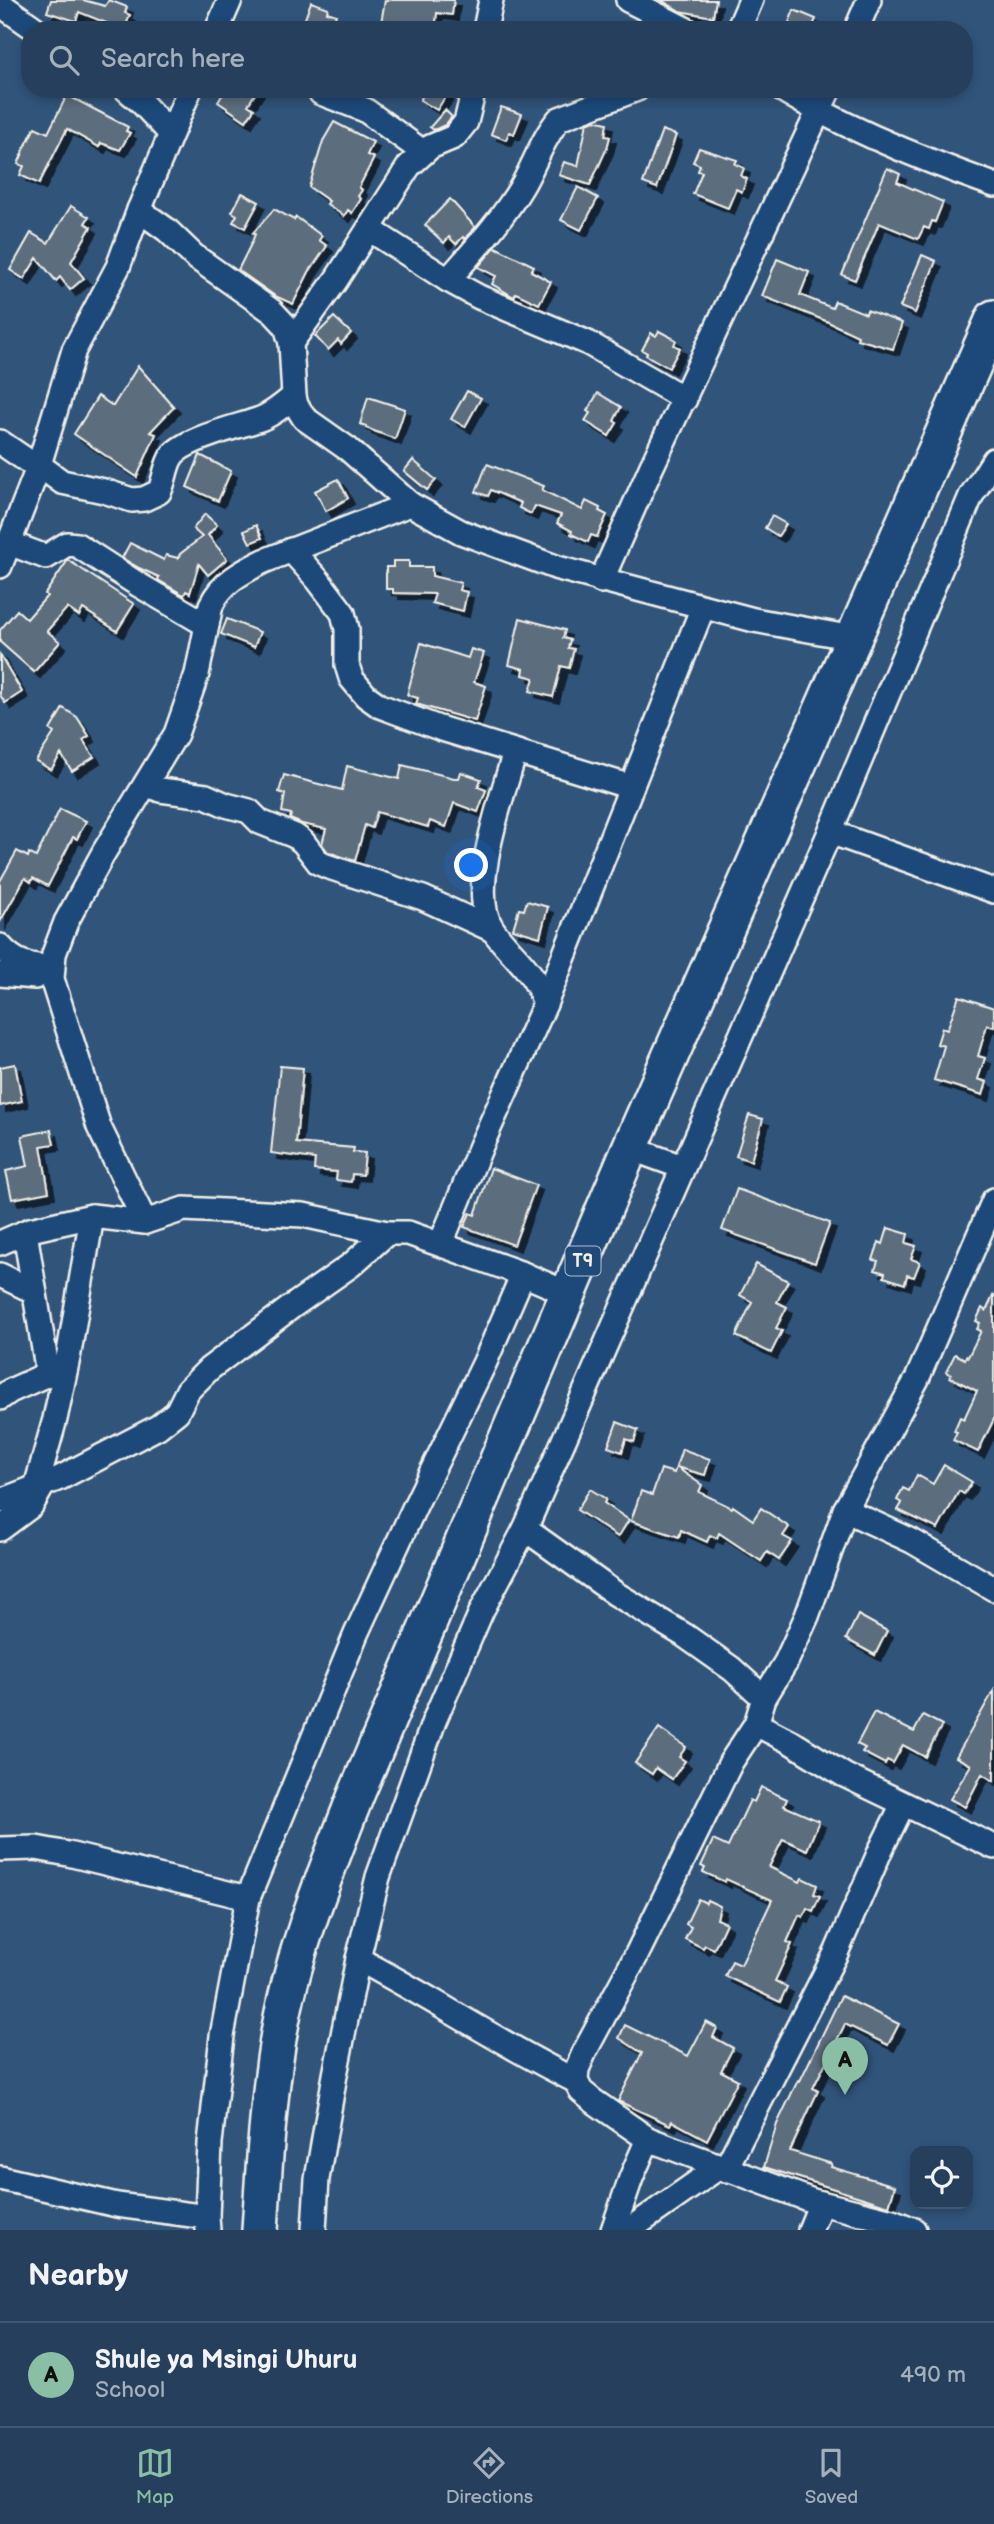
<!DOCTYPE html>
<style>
:root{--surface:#253f5c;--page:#314a65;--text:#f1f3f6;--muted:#a3afbb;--line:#425872;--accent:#8abfa5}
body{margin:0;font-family:"Balsamiq Sans",sans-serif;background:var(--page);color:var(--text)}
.controls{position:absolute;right:21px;bottom:21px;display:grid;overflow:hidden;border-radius:14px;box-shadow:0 4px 10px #0003}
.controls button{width:63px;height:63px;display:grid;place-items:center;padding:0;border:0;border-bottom:2px solid var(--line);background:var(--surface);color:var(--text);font:35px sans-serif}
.you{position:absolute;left:472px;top:866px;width:24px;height:24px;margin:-18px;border:5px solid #fff;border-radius:50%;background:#1a73e8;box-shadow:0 0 0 10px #1a73e833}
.badge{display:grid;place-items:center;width:46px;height:46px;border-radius:50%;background:var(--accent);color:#111;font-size:23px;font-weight:700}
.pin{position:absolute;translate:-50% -58px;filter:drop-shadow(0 2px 4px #0008)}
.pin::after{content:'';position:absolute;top:37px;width:24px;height:21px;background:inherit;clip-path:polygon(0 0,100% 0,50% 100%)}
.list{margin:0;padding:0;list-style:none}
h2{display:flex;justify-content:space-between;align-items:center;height:91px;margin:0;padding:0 28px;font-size:30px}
h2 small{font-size:23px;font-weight:400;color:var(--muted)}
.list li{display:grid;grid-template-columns:46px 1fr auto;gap:21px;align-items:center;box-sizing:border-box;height:105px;padding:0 28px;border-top:2px solid var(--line)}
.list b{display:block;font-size:26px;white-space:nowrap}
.list p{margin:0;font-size:23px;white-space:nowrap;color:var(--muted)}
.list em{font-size:23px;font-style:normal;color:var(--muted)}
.icon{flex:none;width:38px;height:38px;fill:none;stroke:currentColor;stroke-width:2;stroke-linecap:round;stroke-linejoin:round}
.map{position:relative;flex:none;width:994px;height:2230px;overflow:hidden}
.search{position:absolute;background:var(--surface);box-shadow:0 4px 10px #0003;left:21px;right:21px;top:21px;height:77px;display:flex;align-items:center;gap:18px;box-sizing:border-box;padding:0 24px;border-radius:28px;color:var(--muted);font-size:26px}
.sheet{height:196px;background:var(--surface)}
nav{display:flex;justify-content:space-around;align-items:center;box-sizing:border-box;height:98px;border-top:2px solid var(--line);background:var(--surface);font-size:19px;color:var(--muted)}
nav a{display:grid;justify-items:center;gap:4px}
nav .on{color:var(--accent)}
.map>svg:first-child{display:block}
</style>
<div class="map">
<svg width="994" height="2230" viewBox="0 0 994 2230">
<defs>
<filter id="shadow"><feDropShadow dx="6" dy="6" stdDeviation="0" flood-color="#0009"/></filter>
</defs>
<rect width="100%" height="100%" fill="#31547b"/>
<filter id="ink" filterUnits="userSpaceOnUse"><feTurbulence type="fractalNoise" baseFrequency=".0143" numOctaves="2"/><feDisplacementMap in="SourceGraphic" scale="14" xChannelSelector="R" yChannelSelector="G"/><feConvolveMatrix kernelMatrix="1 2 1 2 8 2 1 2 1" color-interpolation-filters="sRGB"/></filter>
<g filter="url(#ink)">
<!-- building -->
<g fill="#5c6d7d" stroke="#f4f1e8" stroke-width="2" filter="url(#shadow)">
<path d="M51 0H83L105 6 109 0 127 7 125 13 130 15 124 30 79 12 76 21 47 12Z"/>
<path d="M385 0H454L452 15 437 13 435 30 412 27V30H389L390 24 381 23Z"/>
<path d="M661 0H716L713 17 680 11Z"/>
<path d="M311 2 328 8 327 12 336 15 331 30H301Z"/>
<path d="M794 10 816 19 811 30H786Z"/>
<path d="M226 89H258L248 105 254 109 246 121 218 102Z"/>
<path d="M427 89H450L437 110 420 100Z"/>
<path d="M67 95 128 127 126 131 130 133 120 150 101 143 99 147 67 129 39 184 20 175 24 166 18 164 22 155H21L35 127 48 133Z"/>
<path d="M501 107 522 114 514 134 509 132 506 140 491 134Z"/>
<path d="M445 110 452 117 445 125 434 130 430 127Z"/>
<path d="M594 120 607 123 605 136 610 137 607 148 590 185 559 175 564 162 578 166 587 123Z"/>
<path d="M334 122 373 142 367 155 374 158 359 187 362 190 358 196 361 199 352 213 348 210 344 216 327 204 329 201 309 187 323 141Z"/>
<path d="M662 130 676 135 657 188 643 183Z"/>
<path d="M699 148 737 160 735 164 744 168 741 176 747 179 742 192 736 189 728 208 693 194 702 172 698 171 700 165 693 162Z"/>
<path d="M887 168 900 174 897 182 943 202 935 222 932 221 929 229 924 227 918 239 879 223 855 280 842 275Z"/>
<path d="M578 187 598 198 581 230 561 220Z"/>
<path d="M242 193 259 202 245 228 233 222 237 215 232 212Z"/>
<path d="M450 199 475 227 465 239 463 237 456 244 449 237 444 243 425 225Z"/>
<path d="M71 206 89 217 85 223 91 227 71 262 84 278 70 290 60 277 56 281 37 258 24 279 10 270 31 233 48 243Z"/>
<path d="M274 209 294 220 296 217 322 236 319 240 327 246 309 272 293 304 275 296 238 270 252 242 255 234 253 233Z"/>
<path d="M495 247 534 266 531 271 551 282 539 304 516 293 514 297 492 284 496 276 478 267Z"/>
<path d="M922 255 936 261 915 313 900 307Z"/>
<path d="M777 259 809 272 800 295 832 308 835 301 866 314 867 310 902 323 893 349 857 339 858 336 826 321 762 296Z"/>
<path d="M334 317 351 333 341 344 338 340 328 350 315 336Z"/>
<path d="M659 331 676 340 674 345 680 348 669 368 646 355 647 353 642 350 651 333 656 336Z"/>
<path d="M138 366 174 407 150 432 156 434 137 477 74 434 98 396 113 406Z"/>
<path d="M467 391 481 398 465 427 451 419Z"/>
<path d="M598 393 621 407 614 421 617 423 609 436 585 421 590 413 587 411Z"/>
<path d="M368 397 405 409 395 439 366 428V426L360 424Z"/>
<path d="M200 455 231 471 218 501 187 487Z"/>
<path d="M413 460 436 480 427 490 404 471Z"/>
<path d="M487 464 544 486 542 490 582 510 586 501 600 508 599 511 607 515 597 537 591 535 588 542 571 534 572 531 557 523 561 515 535 506 531 514 519 508 521 503 491 490 488 496 476 492Z"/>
<path d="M338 479 348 498 326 511 315 491Z"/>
<path d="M205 514 217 525 208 535 227 559 208 575 199 564 190 593 186 591 184 595 158 580 159 577 139 568 122 558 130 543 164 560 166 555 178 558 180 554 202 537 193 529Z"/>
<path d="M772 516 786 524 778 536 765 528Z"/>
<path d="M256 525 262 538 250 543 244 531Z"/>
<path d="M68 560 134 604 117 631 83 609 79 616 67 608 47 631 60 642 34 672 0 642V630L17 610 27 619 47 596 45 594Z"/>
<path d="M393 561H409V567H432V576L461 583 459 590 467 592 463 611 432 603 435 594 393 593V589H386V567H393Z"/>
<path d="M520 618 565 630 563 638 570 640 568 648 574 649 569 668 561 666 553 697 530 691 534 678 523 675 524 669 509 665Z"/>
<path d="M227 619 260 632 254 647 221 634Z"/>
<path d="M421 643 468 658 471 649 484 653 474 682 486 686 475 721 416 704 418 698 407 695Z"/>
<path d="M0 655 22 692 5 703 0 695Z"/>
<path d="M63 708 77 717 89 736 83 740 94 757 72 771 61 754 51 770 36 761 54 733 50 730Z"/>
<path d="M402 765 454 778H459L461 772 481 779 478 787 486 790 478 812 454 803 446 827 430 821 428 827 377 812 372 828 365 825 355 861 328 852 322 844 326 829 302 824 290 819 291 814 282 812 285 794 279 792 284 775 342 790 347 766 399 779Z"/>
<path d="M60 809 86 821 77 839 73 837 48 886 33 878 31 882 25 878 0 922V881L17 851 28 857 29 853 36 857Z"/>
<path d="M527 901 548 907 540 937 513 929 519 909 524 910Z"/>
<path d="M959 996 994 1008V1027L987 1025 978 1056 985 1058 978 1079 987 1082 983 1095 934 1080 944 1046 937 1044 942 1028 947 1030Z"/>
<path d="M15 1064 22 1101 0 1106V1067Z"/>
<path d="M280 1066 303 1068 296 1143 354 1148 353 1152 365 1153 363 1175 352 1174 351 1182 336 1180 337 1172 314 1170 315 1159 271 1153Z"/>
<path d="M749 1115 763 1119 751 1161 736 1156Z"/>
<path d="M51 1130 54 1144 41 1146 49 1192 12 1199 6 1171 28 1166 22 1136Z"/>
<path d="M491 1168 536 1185 514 1245 464 1227 470 1213 475 1215Z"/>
<path d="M737 1189 830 1223 815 1263 722 1230Z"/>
<path d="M888 1228 908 1234 906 1243 916 1246 911 1259 920 1262 914 1277 907 1275 905 1284 884 1277 885 1273 875 1270 878 1261 873 1260 879 1242 883 1244Z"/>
<path d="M756 1264 788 1281 777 1302 787 1307 776 1328 782 1331 771 1353 736 1336 752 1302 740 1295Z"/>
<path d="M994 1294V1419L978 1452 953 1440 957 1432 954 1431 960 1417 964 1419 977 1391 950 1377 951 1375 946 1372 955 1354 965 1359 966 1356 968 1357 981 1331 977 1329 980 1323 976 1321 982 1308 986 1311Z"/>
<path d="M617 1422 638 1430 634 1442 626 1439 622 1452 608 1447Z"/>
<path d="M682 1449 710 1459 705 1475 676 1467 702 1485 699 1492 732 1508 733 1506 753 1520 761 1508 789 1527 783 1536 792 1541 779 1560 767 1552 761 1561 719 1533 717 1538 710 1535 707 1542 681 1530 679 1537 631 1521 641 1491 652 1495 661 1469 674 1473Z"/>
<path d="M944 1465 972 1482 964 1494 959 1491 938 1529 898 1510 902 1503 897 1500 903 1488 909 1491 917 1475 933 1484Z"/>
<path d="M590 1489 606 1499 604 1503 629 1520 618 1537 577 1510Z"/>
<path d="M858 1615 887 1631 875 1655 846 1639Z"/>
<path d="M994 1690V1781L982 1774 965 1807 950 1799 971 1765 956 1757Z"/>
<path d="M874 1712 914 1732 923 1715 942 1725 925 1757 903 1745 893 1763 887 1760 885 1764 862 1752 865 1748 857 1744Z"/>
<path d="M659 1728 686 1747 679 1757 685 1761 672 1779 656 1768 652 1774 635 1763Z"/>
<path d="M761 1787 787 1799 784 1806 819 1821 807 1850 783 1839 769 1867 800 1882 802 1878 817 1885 814 1894 820 1896 813 1911 807 1908 803 1917 799 1915 787 1942 792 1944 775 1981 787 1987 780 2002 725 1976 732 1961 741 1965 772 1900 726 1879 725 1882 703 1872 705 1868 701 1866 713 1840 728 1847 750 1800 754 1802Z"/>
<path d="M698 1899 706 1903 707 1900 720 1906 717 1919 726 1923 714 1949 705 1945 703 1948 685 1939 691 1927 686 1924Z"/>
<path d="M841 1996 899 2024 888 2045 845 2024 813 2088 818 2091 790 2151 832 2164 831 2167 895 2186 889 2206 764 2167 777 2124 798 2080 800 2081Z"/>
<path d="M706 2022 717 2028 713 2037 733 2048 721 2071 738 2080 707 2140 672 2121 670 2125 618 2101 642 2053 619 2038 625 2025 688 2056Z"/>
</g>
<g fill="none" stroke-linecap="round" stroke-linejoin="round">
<defs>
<g id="minor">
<path d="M628 0 687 30"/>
<path d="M0 4 37 30"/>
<path d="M217 30 230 0"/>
<path d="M485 30 491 0"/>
<path d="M738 30 751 0"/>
<path d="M856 30 869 0"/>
<path d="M126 89 140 101 170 133"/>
<path d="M781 89C844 128 924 160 994 185"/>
<path d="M321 93 365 110 423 152"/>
<path d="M139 210 167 230 194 256 273 312 286 326 291 343 294 396 296 405 304 418 348 449 410 504 461 532 558 568 754 620 853 638"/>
<path d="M369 229 448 280 479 297 588 343 685 399"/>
<path d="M448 280C474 250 502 220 522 186 535 164 542 139 559 119L637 89"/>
<path d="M291 343 336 280 409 166 430 147 454 137 466 122 474 89"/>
<path d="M0 442 38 468"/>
<path d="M39 465 62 482 104 491 132 500 144 499 159 492C165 481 165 466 172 456 184 439 237 427 257 420 271 416 283 405 294 396"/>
<path d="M9 543 46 557 67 544 77 545 139 585 207 625"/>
<path d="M291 550 318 580 343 613 347 629V665L351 678 366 696 380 706 439 728 631 787"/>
<path d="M0 566 38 468 74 350 118 267 139 210 190 89"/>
<path d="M601 581 651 468 829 89"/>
<path d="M515 752C503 795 466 892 493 930 513 958 533 967 545 1004"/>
<path d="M146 784 160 790 206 796 226 805 249 811 260 822 295 836 303 842 319 863 326 866 423 898 493 930"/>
<path d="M830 832 994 891"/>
<path d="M0 946C15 963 29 967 52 967"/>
<path d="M0 974 35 977"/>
<path d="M630 1148 682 1167"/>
<path d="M145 1222 99 1127 52 979 54 954 66 922 104 852 176 734 197 674 211 605C222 582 242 572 264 561L410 504"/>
<path d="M25 1232 48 1374"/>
<path d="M0 1243 30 1230 92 1216 145 1222 184 1209 303 1215 387 1233H408L523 1274 569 1294"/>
<path d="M441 1243 481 1146 545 1004 703 607"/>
<path d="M0 1275 33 1291"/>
<path d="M0 1398 10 1391 59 1369"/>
<path d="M36 1487 55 1419 69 1353 92 1216"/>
<path d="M0 1501 60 1478 158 1427 177 1412 188 1390 209 1369 294 1305 351 1265 387 1233"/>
<path d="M845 1510 912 1541 994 1589"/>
<path d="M0 1529 31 1506 43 1485"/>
<path d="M525 1529 616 1594 684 1635 732 1669 764 1698"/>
<path d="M756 1724 791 1742 844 1775 994 1847"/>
<path d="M0 1849 36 1848 68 1854 248 1898"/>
<path d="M358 1959C432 1998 501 2044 576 2081"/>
<path d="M725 2170 836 1953 881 1849 903 1804"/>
<path d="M0 2178 117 2205 207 2217"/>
<path d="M208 2230 207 2217 210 2143 222 2036 248 1898 356 1634 416 1504 485 1362 523 1274"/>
<path d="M314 2230 317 2179 335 2075 358 1959 378 1877 434 1721 482 1610 525 1529 830 832 971 496 994 460"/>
<path d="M613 2230 631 2178 648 2139"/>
<path d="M629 2230 719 2167"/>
<path d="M810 2230 821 2203"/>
<path d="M914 2230 892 2221 813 2201 648 2139 592 2100 581 2091 576 2081 577 2069 585 2051 636 1956 731 1762 756 1724 764 1698 786 1662 807 1616 845 1510 917 1379 994 1200"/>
</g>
<path id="highway" d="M260 2230C264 2166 268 2102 278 2039 292 1954 325 1874 356 1795L630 1148 994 318"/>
</defs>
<!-- minor casing -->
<use href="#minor" stroke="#f4f1e8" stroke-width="28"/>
<!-- highway casing -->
<use href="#highway" stroke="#f4f1e8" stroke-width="40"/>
<!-- minor -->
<use href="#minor" stroke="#1f4a7a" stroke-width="23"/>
<!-- highway -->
<use href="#highway" stroke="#1f4a7a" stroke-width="35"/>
</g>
</g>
<g text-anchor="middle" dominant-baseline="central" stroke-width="7" stroke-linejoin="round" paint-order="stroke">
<!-- shield labels -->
<rect fill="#1f4a7a" stroke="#b4bfc7" stroke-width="2" x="565.5" y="1246.5" width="35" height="29" rx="5"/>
<g font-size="18" font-weight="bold" fill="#f4f1e8">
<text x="583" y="1261">T9</text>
</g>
</g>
</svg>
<div class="controls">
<button><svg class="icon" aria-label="locate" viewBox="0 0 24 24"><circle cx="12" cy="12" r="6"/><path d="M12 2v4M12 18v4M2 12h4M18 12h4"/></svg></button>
</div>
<div class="you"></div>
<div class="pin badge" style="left:845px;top:2095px">A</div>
<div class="search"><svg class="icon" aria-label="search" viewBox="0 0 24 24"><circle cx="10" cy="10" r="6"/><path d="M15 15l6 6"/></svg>Search here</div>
</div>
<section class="sheet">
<h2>Nearby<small></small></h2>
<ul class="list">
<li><span class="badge">A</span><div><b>Shule ya Msingi Uhuru</b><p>School</p></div><em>490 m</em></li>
</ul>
</section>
<nav>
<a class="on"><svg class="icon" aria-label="map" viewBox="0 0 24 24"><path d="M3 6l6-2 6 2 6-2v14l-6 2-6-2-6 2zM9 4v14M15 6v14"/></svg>Map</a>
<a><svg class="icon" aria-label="directions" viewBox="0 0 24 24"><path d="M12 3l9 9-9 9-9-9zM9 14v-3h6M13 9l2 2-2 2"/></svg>Directions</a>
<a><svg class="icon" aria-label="saved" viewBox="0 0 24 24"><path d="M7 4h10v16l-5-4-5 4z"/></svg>Saved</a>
</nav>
